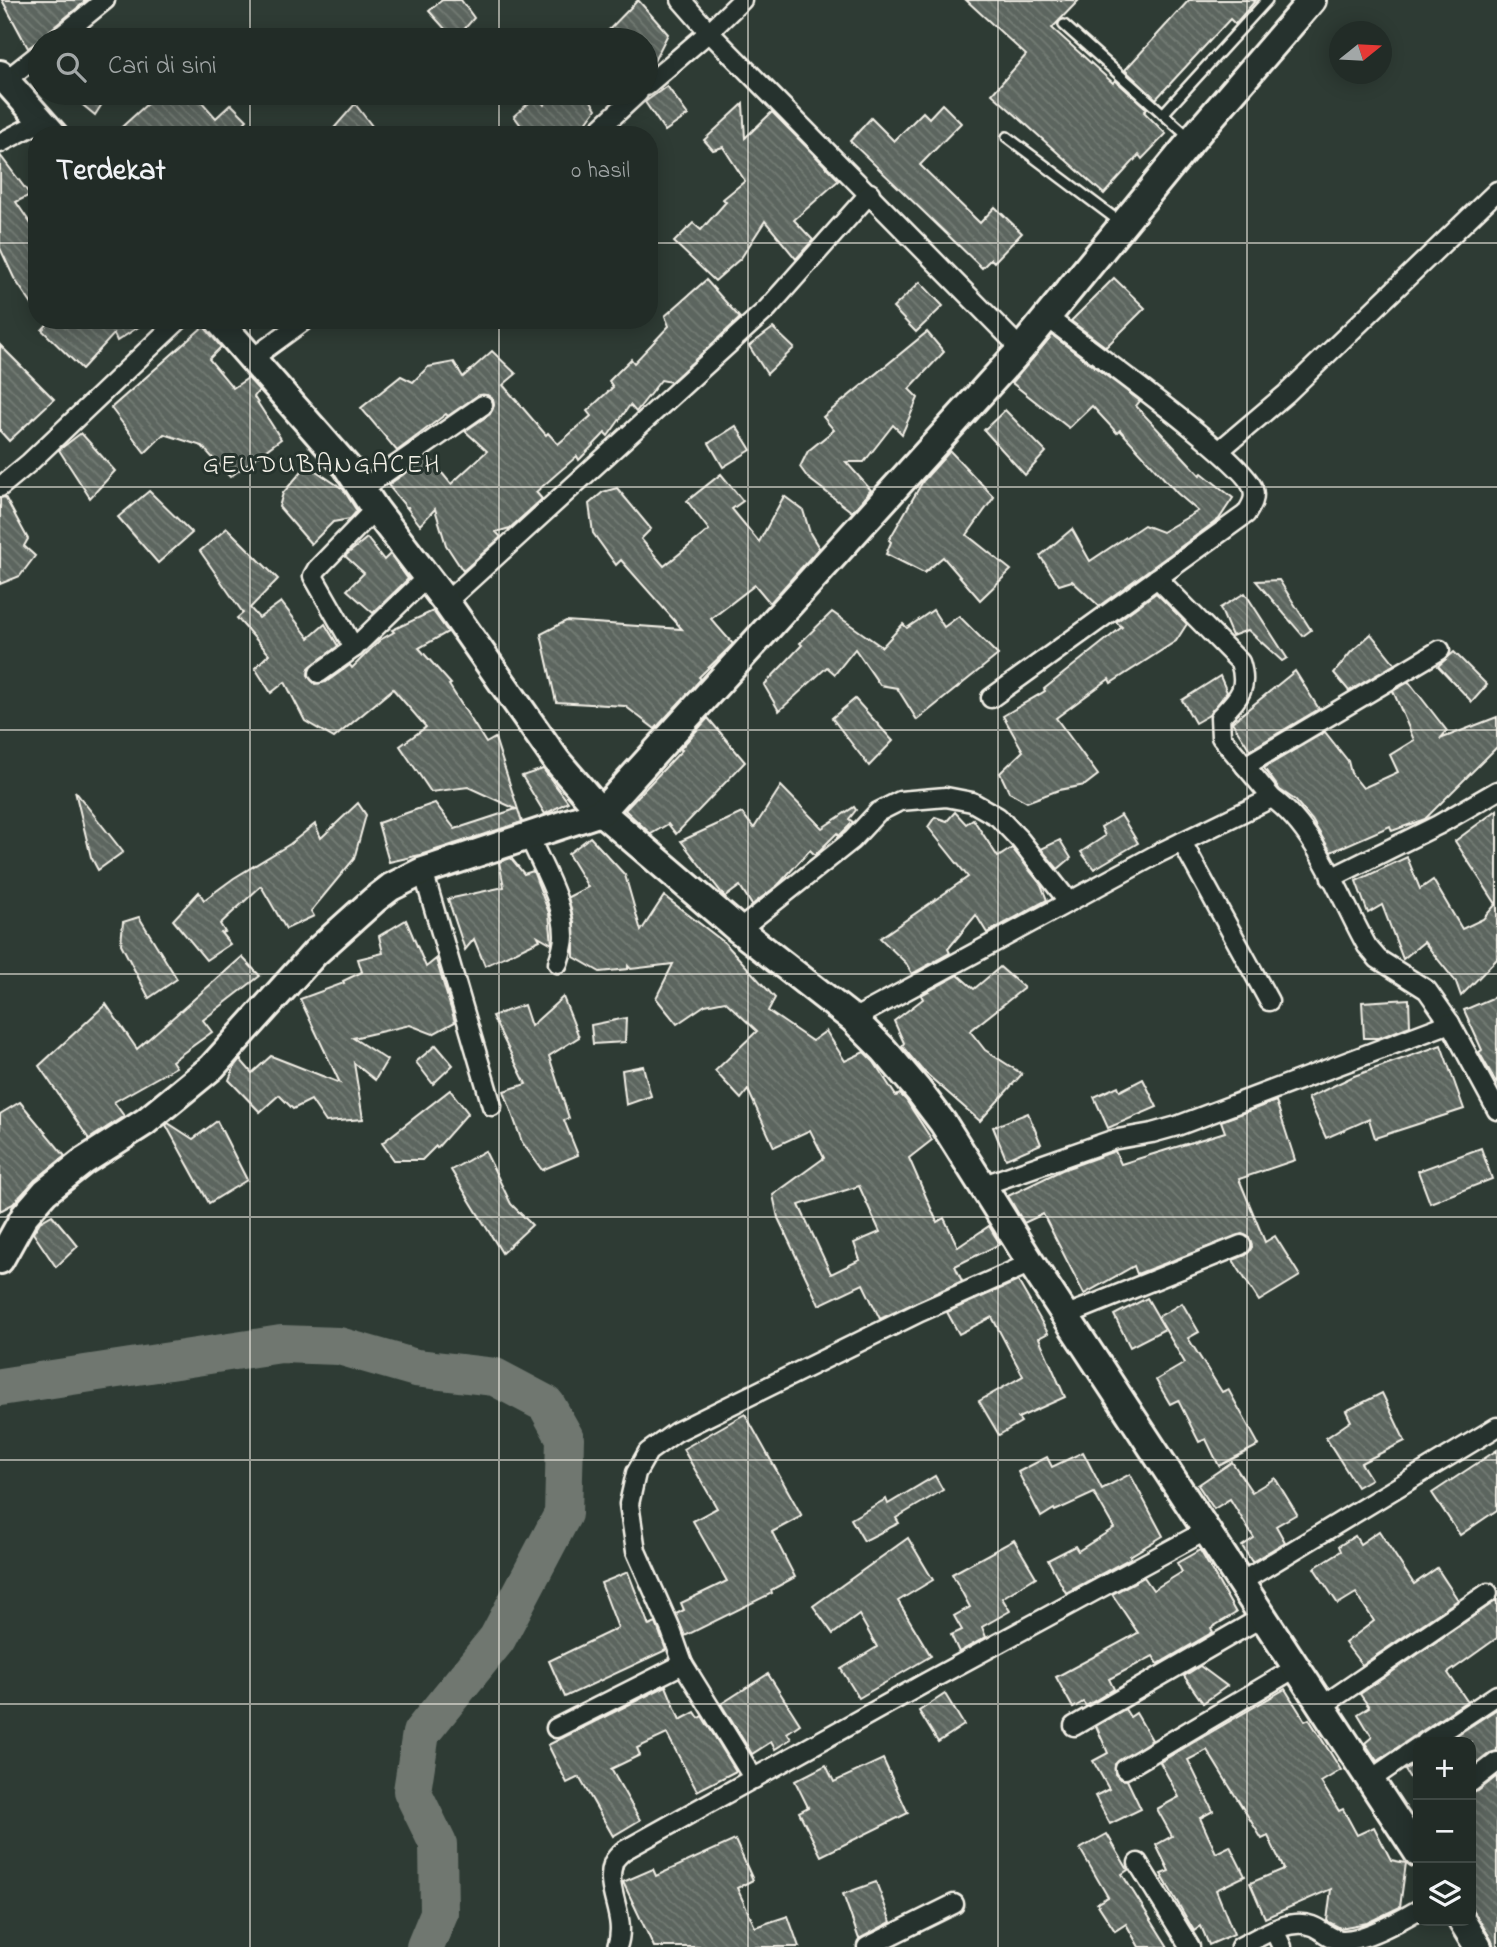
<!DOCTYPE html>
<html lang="id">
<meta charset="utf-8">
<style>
:root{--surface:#222c27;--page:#2e3833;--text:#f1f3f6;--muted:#a2a7a7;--line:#3f4844}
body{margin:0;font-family:"Indie Flower",sans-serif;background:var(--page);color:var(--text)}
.controls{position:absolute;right:21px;bottom:21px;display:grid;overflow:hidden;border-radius:14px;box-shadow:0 4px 18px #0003}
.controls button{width:63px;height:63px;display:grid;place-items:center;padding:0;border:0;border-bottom:2px solid var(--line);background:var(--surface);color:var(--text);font:35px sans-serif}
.compass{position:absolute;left:1329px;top:21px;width:63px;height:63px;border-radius:50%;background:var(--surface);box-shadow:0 4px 18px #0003;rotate:72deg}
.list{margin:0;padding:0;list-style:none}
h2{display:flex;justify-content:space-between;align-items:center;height:91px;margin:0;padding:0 28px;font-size:30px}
h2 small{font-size:23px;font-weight:400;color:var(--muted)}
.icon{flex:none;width:38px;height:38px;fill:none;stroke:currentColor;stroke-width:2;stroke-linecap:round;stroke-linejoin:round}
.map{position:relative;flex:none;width:1497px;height:1947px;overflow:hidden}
.search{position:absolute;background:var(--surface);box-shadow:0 4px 18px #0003;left:28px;top:28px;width:630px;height:77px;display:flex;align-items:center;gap:18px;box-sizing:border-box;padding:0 24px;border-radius:38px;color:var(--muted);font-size:26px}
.panel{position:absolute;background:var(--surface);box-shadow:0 4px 18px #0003;left:28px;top:126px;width:630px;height:203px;border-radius:28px}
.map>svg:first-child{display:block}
</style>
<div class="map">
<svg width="1497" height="1947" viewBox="0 0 1497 1947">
<defs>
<pattern id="building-back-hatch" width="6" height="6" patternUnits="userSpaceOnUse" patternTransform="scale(1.75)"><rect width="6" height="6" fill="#5c655e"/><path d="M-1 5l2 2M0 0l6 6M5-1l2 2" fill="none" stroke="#747c75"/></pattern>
</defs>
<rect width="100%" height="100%" fill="#2e3b34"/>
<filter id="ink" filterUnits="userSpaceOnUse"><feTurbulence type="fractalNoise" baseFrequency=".0143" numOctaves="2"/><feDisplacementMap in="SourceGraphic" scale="14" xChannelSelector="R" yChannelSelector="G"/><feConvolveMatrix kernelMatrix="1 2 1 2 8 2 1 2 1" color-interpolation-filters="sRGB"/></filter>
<g filter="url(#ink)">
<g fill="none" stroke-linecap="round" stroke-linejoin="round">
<!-- river -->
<path stroke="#6f7770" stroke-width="38" d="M0 1387 281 1344 339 1346 416 1368 495 1377 546 1404 565 1438 563 1514 497 1639 421 1733 412 1791 438 1844 439 1913 425 1947"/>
</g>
<!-- building -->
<g fill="url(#building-back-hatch)" stroke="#f4f1e8" stroke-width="2" fill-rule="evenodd">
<path d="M2 0H87L49 31 45 40H40L28 48Z"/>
<path d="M442 0H461L474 18 455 40 429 11Z"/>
<path d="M638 0 668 34 651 67 646 71V40H599Z"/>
<path d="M966 0H1079L1052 28 1113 83 1115 80 1147 109 1144 112 1166 134 1142 159 1139 155 1104 194 992 94 1026 55Z"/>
<path d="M1189 0H1256L1235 24 1230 19 1156 99 1125 70Z"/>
<path d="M667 86 688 115 665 131 645 102Z"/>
<path d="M68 93H109L95 115Z"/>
<path d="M159 93H194L216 118 231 104 247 120 234 135H113Z"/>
<path d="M554 93H586L596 109 577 135H528L514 116 537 96 544 105Z"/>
<path d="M355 104 379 135H328Z"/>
<path d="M743 104 745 138 772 112 839 180 794 220 813 240 796 259 765 221 741 258 715 281 674 242 693 223 701 230 726 202 723 199 745 181 723 147 713 150 704 140Z"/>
<path d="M942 104 961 123 920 165 980 223 995 207 1022 233 994 262 991 259 982 268 850 141 871 118 894 141 923 112 929 118Z"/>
<path d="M0 155 30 195 16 202 37 233V312L14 278 0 248Z"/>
<path d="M1114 278 1145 308 1106 347 1071 321Z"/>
<path d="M706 280 740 318 671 382 661 380 636 412 630 405 608 436 605 433 579 460 577 456 536 492 542 499 510 528 496 532 501 537 463 571 446 545 435 509 420 525 407 508 409 507H406L388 485 429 457 451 484 487 451 465 431 490 414 494 405 493 399 487 395 477 396 448 416 446 414 397 451 361 408 401 376 413 382 428 367 454 362 463 377 492 351 516 374 503 385 546 435 548 433 558 444 591 416 587 411 613 387 609 381 631 359 634 363 669 326 665 316Z"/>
<path d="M920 282 943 306 916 332 893 308Z"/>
<path d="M51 320H149L117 341 114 334 82 369 42 330Z"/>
<path d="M204 326 221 347 209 359 233 388 248 378 259 390 254 397 281 439 230 477 202 446 164 434 145 453 111 408Z"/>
<path d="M773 328 794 348 767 374 749 346Z"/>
<path d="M927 332 944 352 909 389 918 398 902 434 893 425 864 462H846L871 490 852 512 808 478 800 467 808 451 834 430 823 417Z"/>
<path d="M1052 335 1140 401 1136 406 1200 475 1202 473 1233 498 1219 519 1099 606 1072 581 1059 585 1040 556 1072 529 1090 561 1144 525 1162 532 1198 511 1177 493 1120 430 1117 433 1092 406 1069 428 1012 383Z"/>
<path d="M0 345 54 399 9 441 0 431Z"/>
<path d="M1005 410 1046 452 1025 475 984 430Z"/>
<path d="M736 426 751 450 723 467 709 443Z"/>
<path d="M81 433 115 471 90 498 59 450Z"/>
<path d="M950 451 994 497 967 535 1011 570 980 600 943 557 924 573 886 554 891 542 889 540 923 481Z"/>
<path d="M307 465 343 489 357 511 350 519 333 522 311 544 279 507 283 493Z"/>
<path d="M721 474 743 501 732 509 759 542 784 496 803 510 810 533 819 548 770 603 755 585 711 619 733 644 699 677 701 679 655 729 625 706 556 702 541 634 566 621 682 629 621 560 616 565 593 533 589 504 603 492 617 488 651 529 641 539 664 566 709 530 687 501Z"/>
<path d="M149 491 192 533 158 563 118 517Z"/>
<path d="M5 497 28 539 24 546 35 556 20 576 0 584V498Z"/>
<path d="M227 528 278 579 250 608 259 618 281 602 309 638 325 624 338 646 309 668 308 675 315 684 326 682 350 665 352 668 380 640 394 632 392 630 433 611 448 632 419 648 451 684 449 685 486 743 495 738 522 822 420 855 389 862 378 823 435 803 455 829 516 809 468 787 431 792 400 746 426 727 393 689 334 738 305 721 285 682 271 693 255 668 269 654 237 618 243 613 200 551Z"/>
<path d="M367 538 384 560 390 554 408 579 373 613 347 590 364 573 345 556Z"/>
<path d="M1279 580 1311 630 1303 636 1256 581Z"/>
<path d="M1156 593 1187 624 1176 641 1111 683 1109 679 1056 718 1098 775 1085 785 1059 790 1027 802 1009 792 1000 773 1023 751 1003 716 1045 691 1044 689 1122 627 1116 622Z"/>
<path d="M1245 593 1287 658 1282 661 1248 630 1232 636 1220 608Z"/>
<path d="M933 610 944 627 959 616 998 655 917 720 897 688 880 685 855 649 835 674 827 667 779 711 764 685 802 645 800 643 832 612 882 647 903 624 907 628Z"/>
<path d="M1371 634 1395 664 1349 691 1334 673 1351 652Z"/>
<path d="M1454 652 1487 685 1472 702 1438 666Z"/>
<path d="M1295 671 1319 709 1250 750 1232 722Z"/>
<path d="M1220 676 1227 692 1209 715 1195 723 1182 700Z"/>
<path d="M1409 682 1447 731 1440 739 1497 717V747L1425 819 1392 831 1390 826 1331 852 1312 820 1295 800 1280 790 1264 768 1325 732 1348 761 1351 773 1363 788 1398 772 1390 755 1414 740 1393 691Z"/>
<path d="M855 699 893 741 869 766 832 718Z"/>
<path d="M708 718 745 762 676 834 668 824 651 834 625 810 682 750 680 749Z"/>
<path d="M543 769 568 802 545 814 522 776Z"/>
<path d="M781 786 822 828 854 807 856 810 849 819 853 822 839 836 837 833 815 855 810 850 778 885 752 905 740 886 725 897 681 841 742 813 754 828Z"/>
<path d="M75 791 123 852 98 870 91 857Z"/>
<path d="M358 803 366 815 354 859 311 911 314 916 286 929 261 886 220 924 225 932 221 933 230 944 206 960 173 920 199 892 204 900 234 878 290 844 315 824 321 838Z"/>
<path d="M1497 810V959L1461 996 1456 982 1424 942 1403 959 1382 905 1368 913 1356 881 1407 857 1420 889 1433 880 1462 929 1483 919 1496 904 1455 841Z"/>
<path d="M955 812 966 824 973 819 998 857 1012 848 1041 885 1047 900 987 933 976 915 948 949 950 953 912 974 906 963 880 938 968 877 928 827 935 817 947 821Z"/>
<path d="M1121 815 1138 843 1094 869 1081 852 1105 836 1101 827Z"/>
<path d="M590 837 625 875 641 931 664 896 725 943 775 998 768 1011 812 1041 826 1031 845 1061 864 1052 874 1062 896 1096 900 1094 906 1100 932 1140 909 1158 937 1222 944 1218 958 1247 989 1226 1000 1244 955 1266 962 1281 880 1319 863 1284 819 1305 778 1218 773 1195 824 1158 810 1130 774 1147 748 1090 741 1099 715 1071 757 1031 725 1001 705 1005 677 1024 656 998 673 964 631 969 628 966V969L600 972 574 957V922L568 897 588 887 568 854ZM859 1186 880 1232 854 1243 860 1260 831 1274 799 1205Z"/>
<path d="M1060 840 1071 858 1058 869 1041 849Z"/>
<path d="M511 858 524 874 533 871 549 913 552 944 538 936 540 940 485 966 474 939 465 950 448 899 504 887 499 862Z"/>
<path d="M139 917 177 979 149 998 121 944 123 922Z"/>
<path d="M406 920 426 967 436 959 455 1022 433 1034 410 1025 353 1038 387 1060 375 1080 354 1063 363 1119 326 1122 311 1100 293 1109 279 1095 260 1112 229 1080 235 1065 240 1059 252 1073 271 1056 340 1083 300 999 344 983 343 981 362 972 358 959 383 953 379 936Z"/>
<path d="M242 957 260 976 203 1020 212 1032 172 1061 176 1067 114 1102 124 1116 89 1139 39 1066 106 1004 137 1049Z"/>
<path d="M1000 967 1024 988 970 1031 985 1050 1022 1074 980 1121 921 1069 902 1046 904 1043 894 1021 923 999 921 995 958 975 974 989Z"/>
<path d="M1497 996V1084L1479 1052 1482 1050 1464 1010Z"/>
<path d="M563 997 579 1037 549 1056 569 1118 564 1120 578 1155 542 1170 522 1142 504 1091 526 1084 492 1016 524 1005 531 1026Z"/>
<path d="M1409 999 1410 1026 1379 1038H1364L1362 1002Z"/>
<path d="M626 1018 625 1042 593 1044 591 1025Z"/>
<path d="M436 1045 453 1065 433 1084 416 1062Z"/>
<path d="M1441 1045 1464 1109 1375 1138 1369 1119 1326 1138 1308 1098 1354 1076Z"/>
<path d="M643 1066 651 1096 626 1105 622 1070Z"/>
<path d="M1143 1079 1157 1107 1108 1128 1094 1097 1118 1086 1120 1091Z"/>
<path d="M450 1090 468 1113 437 1148 436 1146 422 1160H394L382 1143Z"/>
<path d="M1276 1101 1295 1160 1239 1179 1265 1242 1275 1236 1300 1276 1259 1301 1233 1260 1246 1255 1252 1247 1249 1237 1242 1234 1137 1274 1134 1266 1084 1294 1043 1214 1024 1223 1008 1196 1062 1170 1115 1151 1121 1164 1225 1132 1221 1121Z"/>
<path d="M20 1102 65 1156 35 1180 13 1204 0 1211V1114Z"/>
<path d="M1028 1113 1041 1144 1006 1159 993 1127Z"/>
<path d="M217 1121 247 1180 209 1203 166 1125 168 1123 193 1139Z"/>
<path d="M1481 1148 1492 1179 1430 1203 1418 1171Z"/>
<path d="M485 1151 511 1204 532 1225 502 1253 451 1170Z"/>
<path d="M52 1215 78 1246 56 1267 33 1233 40 1222Z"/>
<path d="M1018 1281 1048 1333 1039 1338 1065 1397 1018 1418 1021 1422 999 1435 979 1401 1023 1376 992 1317 959 1334 947 1312Z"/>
<path d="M1147 1298 1165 1329 1130 1347 1114 1315Z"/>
<path d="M1182 1303 1199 1332 1188 1338 1222 1392 1228 1389 1259 1445 1219 1466 1206 1439 1199 1442 1178 1400 1170 1404 1156 1380 1185 1363 1158 1317Z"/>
<path d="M1382 1393 1405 1441 1361 1463 1371 1479 1357 1487 1326 1438 1351 1421 1346 1411Z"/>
<path d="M745 1414 802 1516 772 1532 795 1577 771 1590 772 1593 685 1636 676 1614 684 1610 681 1603 727 1581 693 1521 717 1508 683 1449Z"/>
<path d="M1497 1450V1510L1460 1535 1432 1493Z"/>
<path d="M1083 1452 1102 1489 1130 1474 1163 1536 1130 1556 1131 1558 1066 1593 1048 1560 1075 1546 1078 1551 1114 1528 1094 1493 1055 1511 1054 1509 1041 1517 1018 1472 1047 1457 1052 1467Z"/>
<path d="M1232 1462 1252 1492 1275 1478 1297 1514 1276 1526 1285 1542 1252 1562 1242 1546 1254 1538 1230 1499 1214 1509 1198 1485Z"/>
<path d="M935 1476 943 1490 896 1518 899 1523 864 1541 851 1519 886 1499 888 1504Z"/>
<path d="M1379 1531 1414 1584 1437 1568 1458 1600 1362 1665 1345 1643 1374 1621 1356 1593 1338 1604 1314 1568 1341 1551 1339 1546 1355 1536 1360 1544Z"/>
<path d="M908 1538 933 1580 898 1601 931 1656 859 1698 841 1669 877 1647 859 1615 833 1634 813 1606Z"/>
<path d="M1014 1540 1036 1577 1002 1598 1010 1611 982 1627 986 1637 959 1652 951 1635 962 1630 954 1616 970 1607 952 1574Z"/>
<path d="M1200 1550 1236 1613 1211 1628 1213 1632 1158 1664 1153 1656 1109 1679 1114 1689 1086 1706 1083 1702 1073 1708 1056 1677 1138 1633 1112 1594 1144 1577 1153 1590 1182 1572 1177 1563Z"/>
<path d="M628 1572 649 1626 656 1623 666 1650 565 1697 549 1661 618 1628 601 1583Z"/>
<path d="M1497 1600V1638L1448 1673 1467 1701 1377 1761 1365 1743 1372 1737 1358 1714 1369 1707 1360 1694Z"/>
<path d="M1200 1666 1227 1686 1203 1703 1184 1676Z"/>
<path d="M768 1674 800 1724 787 1733 791 1739 775 1749 771 1742 752 1754 721 1704Z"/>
<path d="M666 1686 680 1720 695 1712 699 1718 702 1716 736 1771 697 1791 667 1734 637 1748 640 1755 611 1769 640 1820 613 1836 579 1777 567 1783 548 1745Z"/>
<path d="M1285 1689 1305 1721 1309 1719 1341 1770 1321 1782 1339 1811 1343 1809 1357 1835 1374 1827 1391 1860 1406 1863 1400 1907 1367 1923 1340 1928 1327 1921 1331 1889 1265 1918 1250 1883 1284 1869 1268 1836 1262 1839 1207 1750 1188 1760 1213 1811 1200 1818 1216 1853 1230 1846 1245 1876 1216 1890 1234 1934 1209 1945 1201 1926 1194 1931 1161 1874 1169 1871 1156 1845 1172 1836 1157 1809 1179 1797 1160 1762Z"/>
<path d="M945 1694 964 1725 938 1742 919 1711Z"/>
<path d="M1125 1709 1130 1717 1136 1713 1152 1740 1115 1764V1774L1120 1779 1127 1780 1141 1809 1110 1824 1095 1796 1109 1789 1093 1761 1108 1753 1096 1726Z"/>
<path d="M1497 1709V1751L1490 1753 1471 1768V1742H1446Z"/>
<path d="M883 1759 908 1813 821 1856 799 1812 808 1807 795 1781 826 1765 834 1782Z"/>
<path d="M1418 1761V1791L1405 1770Z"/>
<path d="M1497 1776V1947H1494L1491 1939 1471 1908V1793L1478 1791Z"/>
<path d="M1107 1834 1128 1870 1122 1874 1168 1947H1139L1126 1924 1115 1931 1097 1903 1108 1897 1080 1849Z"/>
<path d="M735 1840 753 1880 737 1888 755 1927 788 1916 799 1947H654L623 1882 653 1869 656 1876Z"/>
<path d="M876 1882 891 1922 859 1939 843 1894Z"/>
</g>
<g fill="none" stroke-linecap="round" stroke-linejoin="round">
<defs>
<g id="lane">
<path d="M1064 25 1190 138"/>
<path d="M1163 114 1267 0"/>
<path d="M1007 137 1120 222"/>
</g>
<g id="street">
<path d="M681 0 709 32 1021 349"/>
<path d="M56 40 105 0"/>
<path d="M6 80 40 53"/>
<path d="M646 86 709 32 742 0"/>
<path d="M593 135 638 93"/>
<path d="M0 143 42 121"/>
<path d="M253 358 305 320"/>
<path d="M1220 450 1286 394 1497 191"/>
<path d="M0 487 29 463 179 320"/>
<path d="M362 489 483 405"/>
<path d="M1157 578 1240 662C1249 690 1238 698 1220 717L1221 737 1272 798"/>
<path d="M446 602 767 309 870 193"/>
<path d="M354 648 313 576 317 569 375 509"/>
<path d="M319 673 354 648 427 577"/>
<path d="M991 698 1246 514C1251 506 1256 499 1253 489 1245 460 1080 343 1047 317"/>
<path d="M1245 766 1440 650"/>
<path d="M529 836C542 867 564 901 564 936 564 945 561 954 558 963"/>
<path d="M1182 842 1269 1001"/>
<path d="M423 871 492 1106"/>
<path d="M1331 878 1438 825 1497 791"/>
<path d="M739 930 852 840 878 812 900 801 946 797 972 802 998 817 1020 840 1069 902"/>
<path d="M853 1019 1159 853 1272 798C1317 830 1340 898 1367 946L1378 959 1427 990 1450 1023 1497 1110"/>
<path d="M984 1185 1112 1140 1152 1133 1177 1126 1450 1023"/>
<path d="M1067 1315 1241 1245"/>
<path d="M1241 1582 1497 1427"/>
<path d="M1322 1706 1488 1593"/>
<path d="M1074 1726 1264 1616"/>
<path d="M556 1728 683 1664"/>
<path d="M1426 1742 1497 1695"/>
<path d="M1125 1769 1297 1667"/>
<path d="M754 1779 683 1664 671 1630 636 1551 629 1504 636 1473 648 1452 676 1432 920 1312 1031 1263"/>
<path d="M1370 1780 1418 1747"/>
<path d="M1471 1782 1497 1762"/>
<path d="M1138 1863 1190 1947"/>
<path d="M1274 1930 1282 1947"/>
<path d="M617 1947C628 1917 604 1891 613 1864 614 1859 619 1855 623 1851L925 1683 1207 1530"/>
<path d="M867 1947 954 1904"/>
<path d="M1240 1947C1260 1937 1289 1917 1312 1926 1323 1930 1330 1940 1342 1940 1364 1941 1399 1921 1418 1910"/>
</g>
<g id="secondary">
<path d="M0 74 54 135"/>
<path d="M218 320 347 467 375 509 446 602 557 761 601 812 739 930 853 1019 884 1050 918 1090 943 1123 1031 1263 1418 1853"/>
<path d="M0 1260 25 1215 45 1192 84 1161 145 1122 212 1067 315 953 374 900 391 887 423 871 601 812 1021 349 1200 130 1312 0"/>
<path d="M1462 1921 1478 1947"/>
</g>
</defs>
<!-- lane casing -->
<use href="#lane" stroke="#f4f1e8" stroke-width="14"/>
<!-- street casing -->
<use href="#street" stroke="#f4f1e8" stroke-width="23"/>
<!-- secondary casing -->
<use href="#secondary" stroke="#f4f1e8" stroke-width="32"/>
<!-- lane -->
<use href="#lane" stroke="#26332d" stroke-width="9"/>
<!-- street -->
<use href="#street" stroke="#26332d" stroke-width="18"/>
<!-- secondary -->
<use href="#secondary" stroke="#26332d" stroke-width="26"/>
</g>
</g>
<!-- grid -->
<path fill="none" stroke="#f4f1e8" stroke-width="2" stroke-opacity="0.55" d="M250 0V40M499 0V40M748 0V1947M998 0V1947M1247 0V1947M250 93V135M499 93V135M0 243H37M649 243H1497M250 320V1947M499 320V1947M0 487H1497M0 730H1497M0 974H1497M0 1217H1497M0 1460H1497M0 1704H1497"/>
<g text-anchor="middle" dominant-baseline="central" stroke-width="6" stroke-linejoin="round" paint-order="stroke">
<!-- quarter labels -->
<g font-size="26" letter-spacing="2" fill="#f4f1e8" stroke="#26332d">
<text x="322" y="466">GEUDUBANGACEH</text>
</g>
</g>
</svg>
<div class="controls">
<button>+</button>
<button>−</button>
<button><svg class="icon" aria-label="layers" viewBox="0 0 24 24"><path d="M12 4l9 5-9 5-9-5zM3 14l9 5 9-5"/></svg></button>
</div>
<svg class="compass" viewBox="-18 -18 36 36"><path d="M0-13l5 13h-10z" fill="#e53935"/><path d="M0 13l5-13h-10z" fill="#a2a7a7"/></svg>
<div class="search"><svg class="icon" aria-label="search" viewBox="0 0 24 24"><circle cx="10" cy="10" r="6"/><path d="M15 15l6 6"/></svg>Cari di sini</div>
<section class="panel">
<h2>Terdekat<small>0 hasil</small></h2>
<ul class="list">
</ul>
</section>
</div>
